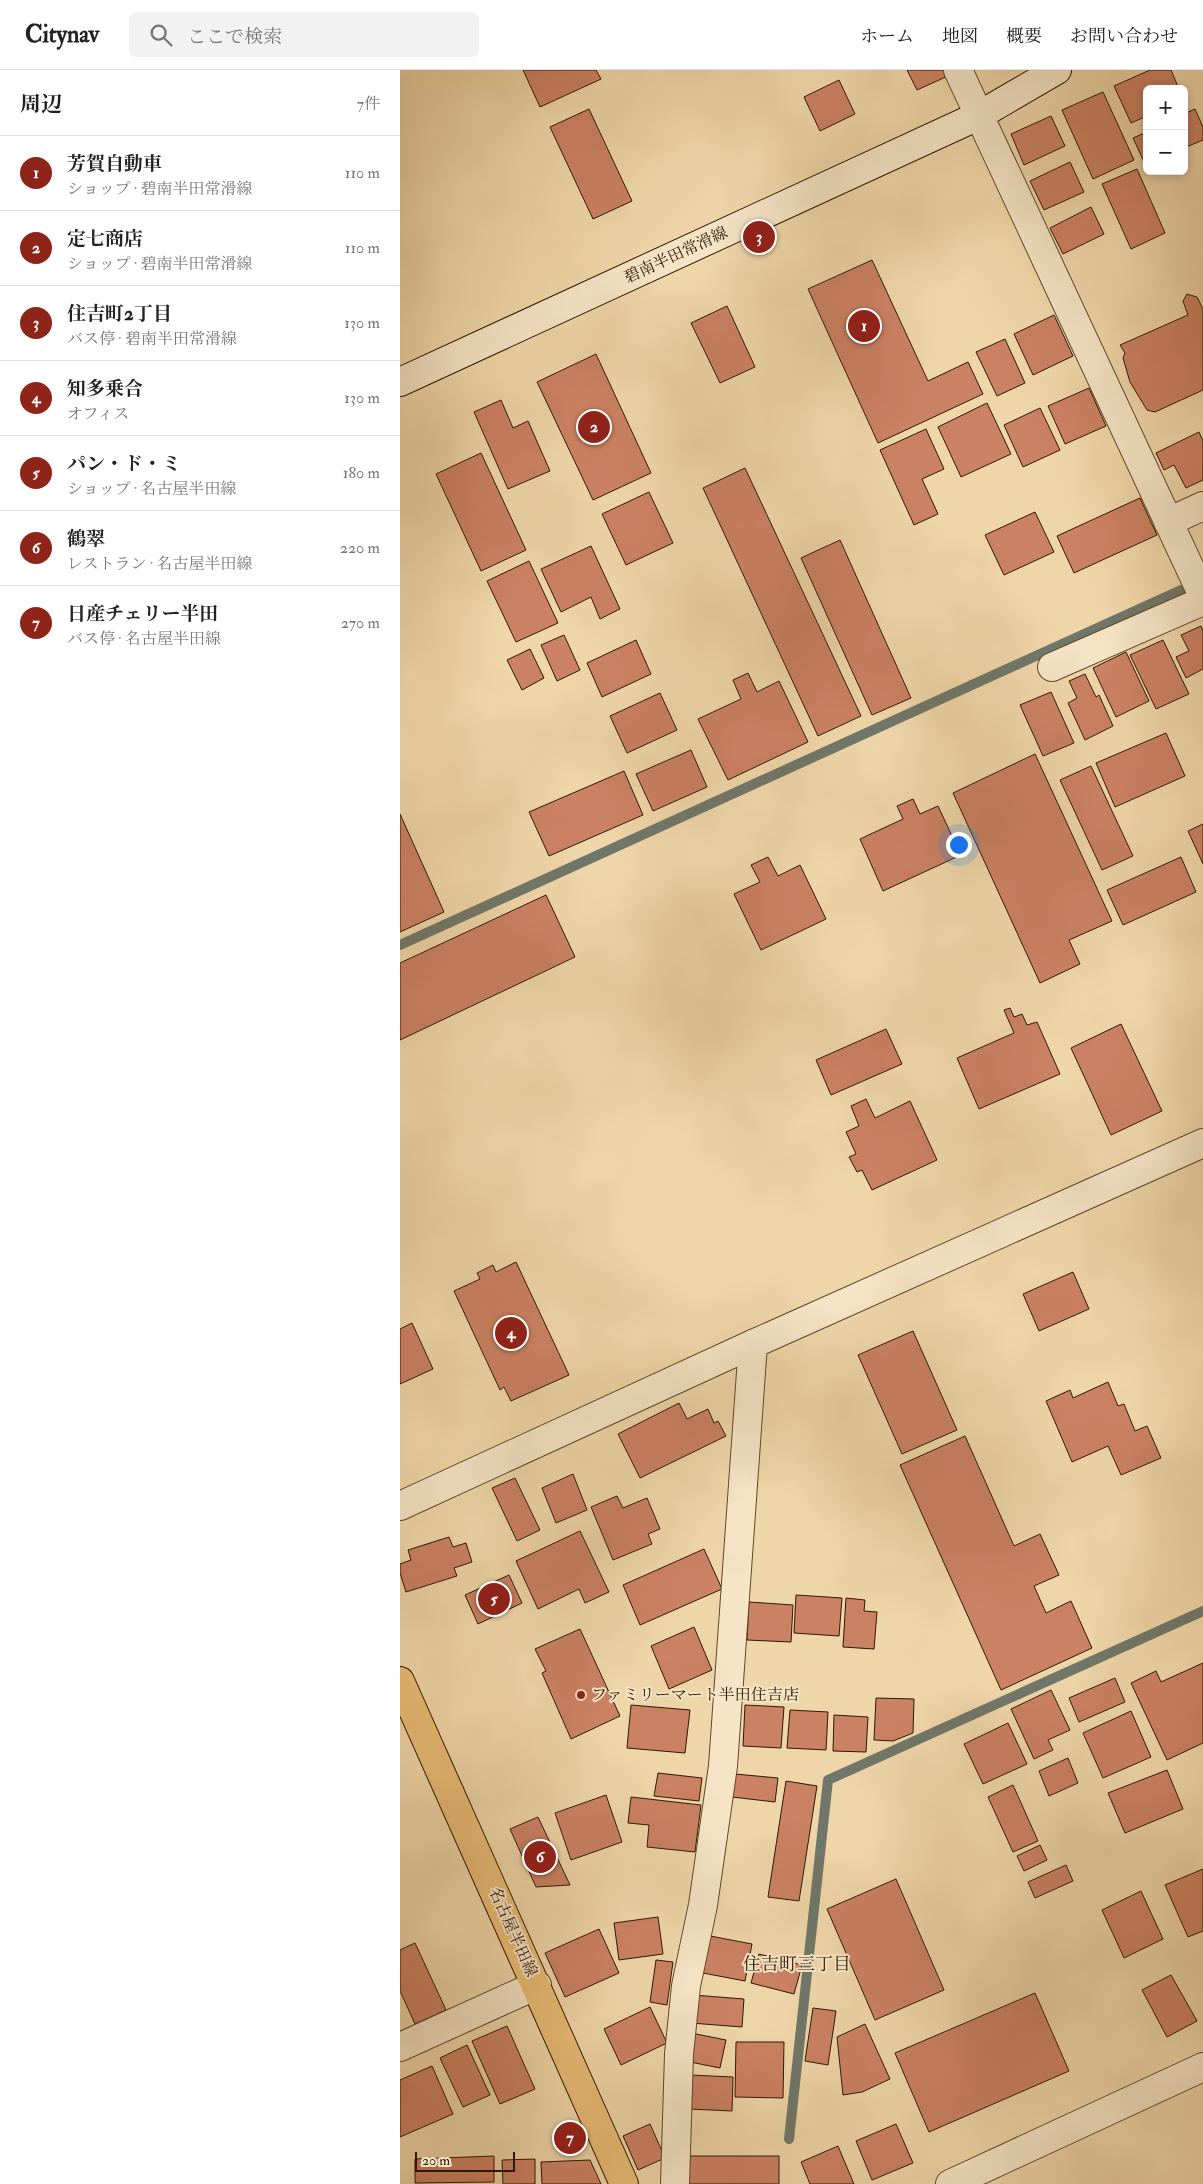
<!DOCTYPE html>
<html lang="ja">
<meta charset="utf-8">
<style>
:root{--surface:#fff;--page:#f2f2f2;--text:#222;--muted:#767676;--line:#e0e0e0;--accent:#8f2418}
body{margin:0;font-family:"IM FELL Double Pica","Noto Serif JP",serif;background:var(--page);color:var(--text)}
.controls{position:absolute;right:15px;top:15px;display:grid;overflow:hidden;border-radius:8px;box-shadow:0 2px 8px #0003}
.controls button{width:45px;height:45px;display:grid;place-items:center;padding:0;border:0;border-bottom:1px solid var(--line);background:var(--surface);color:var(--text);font:25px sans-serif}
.scale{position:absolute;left:15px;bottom:12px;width:100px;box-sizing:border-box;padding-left:5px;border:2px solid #2e1802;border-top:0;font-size:14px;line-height:18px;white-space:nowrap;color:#2e1802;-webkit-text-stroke:4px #f5e4c6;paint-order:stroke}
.you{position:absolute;left:558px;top:774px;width:18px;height:18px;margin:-12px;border:4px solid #fff;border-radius:50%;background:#1a73e8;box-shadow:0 0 0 8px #1a73e833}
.badge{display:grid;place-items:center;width:32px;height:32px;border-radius:50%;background:var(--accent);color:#fff;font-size:16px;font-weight:700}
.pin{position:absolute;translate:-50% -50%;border:2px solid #fff;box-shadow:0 1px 5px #0006}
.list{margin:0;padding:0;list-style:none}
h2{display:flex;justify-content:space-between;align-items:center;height:65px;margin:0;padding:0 20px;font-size:21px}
h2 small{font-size:16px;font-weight:400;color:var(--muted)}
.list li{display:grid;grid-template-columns:32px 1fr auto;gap:15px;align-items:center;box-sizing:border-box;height:75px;padding:0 20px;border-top:1px solid var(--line)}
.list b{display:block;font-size:19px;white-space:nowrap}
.list p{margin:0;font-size:16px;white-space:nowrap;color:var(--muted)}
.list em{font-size:16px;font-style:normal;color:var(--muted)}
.icon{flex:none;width:28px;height:28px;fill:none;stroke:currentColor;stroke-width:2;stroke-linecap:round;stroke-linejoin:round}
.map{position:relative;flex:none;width:803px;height:2114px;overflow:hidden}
header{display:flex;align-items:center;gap:30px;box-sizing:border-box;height:70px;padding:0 25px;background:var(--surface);border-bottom:1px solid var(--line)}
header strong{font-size:24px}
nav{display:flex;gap:28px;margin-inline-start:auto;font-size:18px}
.search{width:350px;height:45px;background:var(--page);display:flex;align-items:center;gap:12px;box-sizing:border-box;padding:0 18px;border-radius:8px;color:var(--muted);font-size:19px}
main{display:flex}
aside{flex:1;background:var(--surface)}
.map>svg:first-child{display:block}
</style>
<header>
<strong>Citynav</strong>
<div class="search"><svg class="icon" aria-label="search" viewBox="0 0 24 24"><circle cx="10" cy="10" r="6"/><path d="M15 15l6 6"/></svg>ここで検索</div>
<nav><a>ホーム</a><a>地図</a><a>概要</a><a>お問い合わせ</a></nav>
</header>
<main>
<aside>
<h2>周辺<small>7件</small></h2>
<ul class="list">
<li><span class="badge">1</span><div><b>芳賀自動車</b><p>ショップ · 碧南半田常滑線</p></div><em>110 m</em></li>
<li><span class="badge">2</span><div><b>定七商店</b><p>ショップ · 碧南半田常滑線</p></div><em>110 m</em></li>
<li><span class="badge">3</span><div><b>住吉町2丁目</b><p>バス停 · 碧南半田常滑線</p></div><em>130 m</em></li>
<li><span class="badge">4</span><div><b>知多乗合</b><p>オフィス</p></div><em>130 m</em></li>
<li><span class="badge">5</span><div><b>パン・ド・ミ</b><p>ショップ · 名古屋半田線</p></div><em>180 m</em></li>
<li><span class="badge">6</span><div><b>鶴翠</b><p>レストラン · 名古屋半田線</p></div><em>220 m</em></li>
<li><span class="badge">7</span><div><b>日産チェリー半田</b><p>バス停 · 名古屋半田線</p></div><em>270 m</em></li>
</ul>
</aside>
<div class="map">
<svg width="803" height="2114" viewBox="0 0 803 2114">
<rect width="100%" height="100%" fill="#efd6a8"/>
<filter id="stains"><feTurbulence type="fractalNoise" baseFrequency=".004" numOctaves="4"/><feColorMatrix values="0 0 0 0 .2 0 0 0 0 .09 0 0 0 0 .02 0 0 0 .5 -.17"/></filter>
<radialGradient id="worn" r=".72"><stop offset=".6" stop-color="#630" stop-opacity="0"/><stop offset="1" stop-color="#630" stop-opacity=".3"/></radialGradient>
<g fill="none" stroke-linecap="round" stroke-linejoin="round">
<!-- stream -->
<g stroke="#70776a" stroke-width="10">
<path d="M0 875 781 520"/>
<path d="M389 2069 428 1710 803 1541"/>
</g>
</g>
<!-- building -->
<g fill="#cb8163" stroke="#2e1802">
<path d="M123 0H196L201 9 140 37Z"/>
<path d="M507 0H545L548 6 517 20Z"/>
<path d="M750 0H771L779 19H747V46L731 53 714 16Z"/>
<path d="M439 10 455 44 420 61 404 27Z"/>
<path d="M703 22 734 90 693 109 662 40Z"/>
<path d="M189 39 232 131 193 149 150 57Z"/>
<path d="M795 39 803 57V70L784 78V44Z"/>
<path d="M651 46 665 76 624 95 611 64Z"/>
<path d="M747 62V96H746L733 68Z"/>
<path d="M670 92 684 122 644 140 630 111Z"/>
<path d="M737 99 765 163 731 179 702 114Z"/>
<path d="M691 137 704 164 663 184 650 158Z"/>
<path d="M472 190 528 311 568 292 583 324 478 373 408 219Z"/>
<path d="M787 224 797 227 803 239V320L755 342 747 340 730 312 723 288 725 283 720 275 788 245 783 231Z"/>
<path d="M327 236 355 297 320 313 291 253Z"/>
<path d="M654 245 673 286 633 305 614 264Z"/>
<path d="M605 269 625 313 597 326 576 282Z"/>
<path d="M196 284 251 403 193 430 137 312Z"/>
<path d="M689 318 706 356 665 374 648 336Z"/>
<path d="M101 330 113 358 128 351 150 401 108 419 74 342Z"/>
<path d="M587 333 611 384 561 407 538 357Z"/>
<path d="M640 338 660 380 623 397 604 355Z"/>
<path d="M526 359 544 399 522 409 538 444 514 455 480 380Z"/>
<path d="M799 362 803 371V410L786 418 774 395 764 400 756 383Z"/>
<path d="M81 383 126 480 81 501 36 404Z"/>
<path d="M345 398 461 646 418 666 303 418Z"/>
<path d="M249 422 273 473 226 495 202 444Z"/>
<path d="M740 428 757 465 674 503 657 466Z"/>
<path d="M635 442 654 482 604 505 585 465Z"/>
<path d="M440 470 511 628 472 645 401 488Z"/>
<path d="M191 476 220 539 200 549 191 527 161 542 141 499Z"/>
<path d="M129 491 158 553 116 572 87 511Z"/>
<path d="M801 556 803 561V599L786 608 776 587 789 581 781 565Z"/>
<path d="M164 565 180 600 157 611 141 575Z"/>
<path d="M236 570 251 604 202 627 187 593Z"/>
<path d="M763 570 789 624 756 639 730 585Z"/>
<path d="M130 579 144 608 122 620 107 590Z"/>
<path d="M726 582 749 631 716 647 693 598Z"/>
<path d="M348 603 357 622 379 611 408 672 328 710 298 649 341 629 333 610Z"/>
<path d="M685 604 696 627 699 625 713 656 685 670 668 633 677 628 669 611Z"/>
<path d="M651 622 674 673 643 686 620 635Z"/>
<path d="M260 623 277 660 227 683 210 646Z"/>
<path d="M766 663 785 706 715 737 696 693Z"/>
<path d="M291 680 307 717 253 741 236 704Z"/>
<path d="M635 684 712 851 669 870 680 894 640 913 553 723Z"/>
<path d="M691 696 733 786 702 800 660 710Z"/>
<path d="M224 701 243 745 149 786 129 742Z"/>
<path d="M513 729 520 744 538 736 561 785 483 821 460 769 503 749 497 736Z"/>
<path d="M0 744 44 842 0 862Z"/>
<path d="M803 754V794L788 761Z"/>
<path d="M368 787 378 806 400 795 426 849 361 880 334 824 360 812 351 795Z"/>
<path d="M781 787 796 822 723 855 707 820Z"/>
<path d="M146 825 175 887 0 970V893Z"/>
<path d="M610 938 614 947 622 944 627 955 637 952 660 1004 579 1039 557 988 614 963 604 940Z"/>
<path d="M721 954 762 1041 711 1065 671 978Z"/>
<path d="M486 959 502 994 431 1025 416 990Z"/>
<path d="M466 1029 475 1048 510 1031 537 1090 472 1120 462 1100 457 1102 449 1087 456 1084 446 1062 459 1056 451 1036Z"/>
<path d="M116 1192 169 1305 111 1331 104 1317 100 1320 54 1221 80 1209 77 1203 93 1195 96 1202Z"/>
<path d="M673 1202 689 1239 639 1261 623 1224Z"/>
<path d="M12 1253 33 1299 0 1314V1259Z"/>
<path d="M513 1261 557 1360 502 1384 458 1285Z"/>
<path d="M708 1312 718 1336 724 1334 735 1361 747 1356 761 1388 721 1405 708 1376 672 1392 646 1331 670 1320 673 1328Z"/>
<path d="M279 1333 287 1349 308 1339 314 1353 318 1351 326 1366 240 1408 218 1364Z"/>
<path d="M565 1366 614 1476 640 1464 659 1505 634 1516 646 1543 671 1531 692 1578 601 1620 500 1395Z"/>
<path d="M173 1404 187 1440 156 1453 142 1418Z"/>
<path d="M115 1408 140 1460 117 1471 92 1418Z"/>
<path d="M217 1426 223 1438 247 1428 260 1459 248 1464 252 1474 213 1490 191 1437Z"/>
<path d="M180 1461 209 1522 185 1533 179 1519 138 1539 116 1491Z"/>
<path d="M49 1467 53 1477 66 1473 72 1492 54 1498 57 1506 6 1522 0 1503V1494L11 1490 8 1480Z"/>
<path d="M304 1479 322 1519 240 1555 223 1515Z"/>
<path d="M109 1505 122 1533 78 1554 65 1525Z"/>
<path d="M396 1525 442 1528 439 1566 394 1563Z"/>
<path d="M446 1528 465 1530 464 1541 477 1542 474 1579 443 1577Z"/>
<path d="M349 1532 393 1535 391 1572 347 1570Z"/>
<path d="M294 1557 312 1600 269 1619 251 1576Z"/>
<path d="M180 1559 220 1646 171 1669 142 1603 146 1601 135 1579Z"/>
<path d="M803 1593V1673L767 1690 731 1613 756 1601 761 1612Z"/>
<path d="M715 1608 725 1632 679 1652 669 1628Z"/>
<path d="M651 1620 670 1660 648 1670 653 1680 634 1689 611 1639Z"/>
<path d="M476 1628 514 1629 513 1663 493 1671 474 1670Z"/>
<path d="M231 1635 290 1640 285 1683 227 1678Z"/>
<path d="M345 1635 384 1637 381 1678 343 1676Z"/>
<path d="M390 1640 428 1642 426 1680 387 1678Z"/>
<path d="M731 1641 751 1687 703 1708 683 1663Z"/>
<path d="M434 1645 468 1647 466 1682 433 1681Z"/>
<path d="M608 1653 627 1694 583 1714 564 1674Z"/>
<path d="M668 1688 678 1713 649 1726 639 1701Z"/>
<path d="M767 1700 783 1739 725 1763 708 1723Z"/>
<path d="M258 1703 302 1708 299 1731 254 1726Z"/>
<path d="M335 1704 378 1708 375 1732 332 1727Z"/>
<path d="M386 1711 417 1716 399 1831 368 1827Z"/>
<path d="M613 1715 638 1771 613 1782 588 1727Z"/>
<path d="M206 1725 222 1772 171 1790 155 1743Z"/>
<path d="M231 1727 301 1735 295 1782 247 1777 249 1755 228 1753Z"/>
<path d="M138 1747 170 1815 136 1817 110 1759Z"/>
<path d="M640 1775 647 1790 624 1801 617 1786Z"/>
<path d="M666 1795 673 1811 635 1828 628 1812Z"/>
<path d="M803 1799V1861L788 1867 765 1815Z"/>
<path d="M496 1809 544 1920 475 1950 427 1839Z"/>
<path d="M741 1821 763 1869 724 1888 702 1840Z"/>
<path d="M258 1847 263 1884 219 1890 214 1853Z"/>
<path d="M199 1859 219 1903 165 1927 145 1883Z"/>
<path d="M310 1866 352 1874 345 1911 303 1903Z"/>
<path d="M15 1873 46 1940 15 1954 0 1921V1880Z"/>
<path d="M359 1884 402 1895 394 1924 351 1913Z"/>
<path d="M256 1890 273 1892 267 1935 250 1932Z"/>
<path d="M771 1905 797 1951 767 1967 742 1920Z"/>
<path d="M635 1923 669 2001 529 2062 495 1983Z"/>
<path d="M293 1925 344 1929 342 1957 291 1953Z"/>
<path d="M250 1937 267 1973 221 1995 204 1959Z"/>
<path d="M413 1938 436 1941 428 1995 405 1991Z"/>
<path d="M465 1954 490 2009 462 2022 443 2025 437 1967Z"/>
<path d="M107 1956 135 2019 100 2034 72 1971Z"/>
<path d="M291 1963 326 1970 320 1998 285 1991Z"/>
<path d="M336 1972H384L383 2028 335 2027Z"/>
<path d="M67 1975 90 2025 63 2037 40 1988Z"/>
<path d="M32 1996 53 2044 0 2067V2010Z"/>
<path d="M290 2005 333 2007 332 2041 289 2039Z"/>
<path d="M250 2054 265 2088 238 2100 223 2066Z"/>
<path d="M496 2054 513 2093 472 2110 456 2071Z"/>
<path d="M438 2076 454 2114H410L401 2092Z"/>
<path d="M94 2086V2112L15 2113V2089Z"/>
<rect x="287" y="2086" width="92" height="28"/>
<path d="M135 2089V2114H103L102 2090Z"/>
<path d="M190 2090 201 2114H142L141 2092Z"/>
</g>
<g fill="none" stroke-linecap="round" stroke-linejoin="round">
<defs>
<g id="street">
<path d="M558 0 803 526"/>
<path d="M768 452 803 436"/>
<path d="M652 597 803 531"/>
<path d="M0 1436 353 1274 803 1073"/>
<path d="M0 1977 137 1915"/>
<path d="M275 2114 279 1984 286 1916 303 1835 323 1696 353 1274"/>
<path d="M550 2114 803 1997"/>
</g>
<path id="secondary" d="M0 312 578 46 657 0"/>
<path id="primary" d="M0 1611 224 2114"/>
</defs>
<!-- street casing -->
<use href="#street" stroke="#5e482c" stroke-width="30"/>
<!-- secondary casing -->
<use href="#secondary" stroke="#2e1802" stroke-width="30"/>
<!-- primary casing -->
<use href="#primary" stroke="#2e1802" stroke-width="30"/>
<!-- street -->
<use href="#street" stroke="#f5e4c6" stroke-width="28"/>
<!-- secondary -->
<use href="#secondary" stroke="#f5e4c6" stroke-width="28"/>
<!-- primary -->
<use href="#primary" stroke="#e8bb74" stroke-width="28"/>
</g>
<!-- markers -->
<circle fill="#8f2418" stroke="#f5e4c6" stroke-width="2" cx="181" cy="1625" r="5"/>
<g text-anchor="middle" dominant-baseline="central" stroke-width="4" stroke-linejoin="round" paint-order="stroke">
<!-- street labels -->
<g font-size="16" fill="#2e1802" stroke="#f5e4c6">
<text transform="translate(276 185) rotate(-25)">碧南半田常滑線</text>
<text transform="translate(113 1862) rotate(66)">名古屋半田線</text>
</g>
<!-- poi labels -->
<g font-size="16" fill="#2e1802" stroke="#f5e4c6" text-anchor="start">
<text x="191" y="1625">ファミリーマート半田住吉店</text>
</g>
<!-- neighbourhood labels -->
<g font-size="18" fill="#2e1802" stroke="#f5e4c6">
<text x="397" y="1894">住吉町三丁目</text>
</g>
</g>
<rect width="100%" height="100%" filter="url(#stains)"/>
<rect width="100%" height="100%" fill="url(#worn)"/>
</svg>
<div class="controls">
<button>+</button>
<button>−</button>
</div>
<div class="scale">20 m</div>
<div class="you"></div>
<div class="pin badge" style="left:464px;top:256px">1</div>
<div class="pin badge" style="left:194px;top:357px">2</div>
<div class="pin badge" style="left:359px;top:167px">3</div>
<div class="pin badge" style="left:111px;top:1263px">4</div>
<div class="pin badge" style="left:94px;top:1529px">5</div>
<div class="pin badge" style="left:140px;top:1787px">6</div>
<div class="pin badge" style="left:170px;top:2068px">7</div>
</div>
</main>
